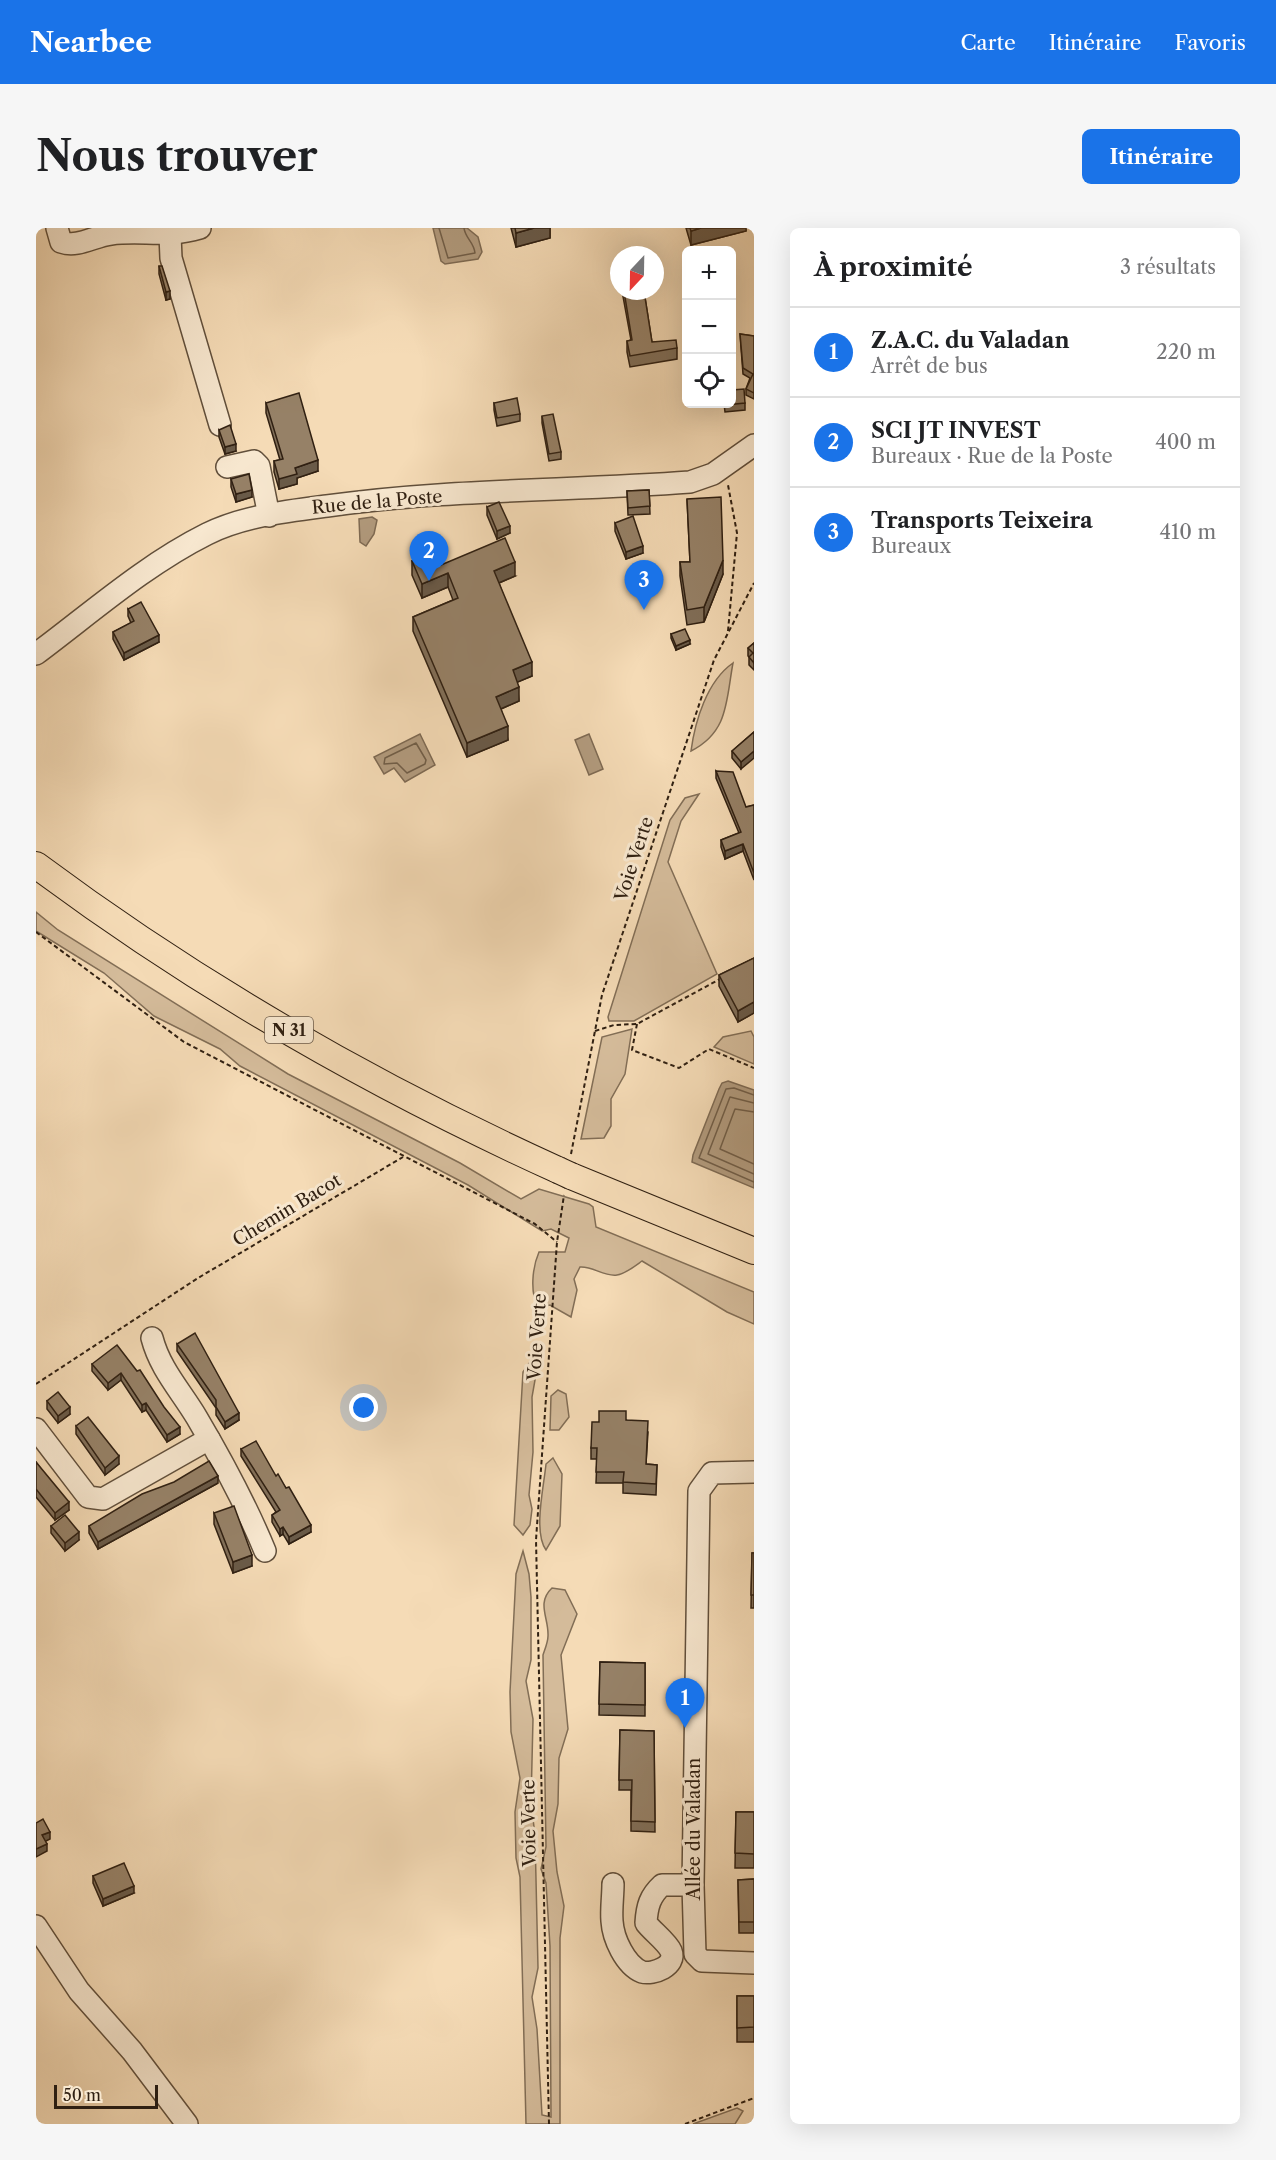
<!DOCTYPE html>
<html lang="fr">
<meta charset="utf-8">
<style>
:root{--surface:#fff;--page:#f6f6f6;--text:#202124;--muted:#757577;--line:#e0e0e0;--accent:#1a73e8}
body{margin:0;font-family:"Libre Caslon Text",serif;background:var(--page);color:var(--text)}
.controls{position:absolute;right:18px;top:18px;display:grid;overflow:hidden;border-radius:9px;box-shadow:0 6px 24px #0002}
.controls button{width:54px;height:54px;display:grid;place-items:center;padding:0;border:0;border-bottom:2px solid var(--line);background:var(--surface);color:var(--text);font:30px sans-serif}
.compass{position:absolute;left:574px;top:18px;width:54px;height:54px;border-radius:50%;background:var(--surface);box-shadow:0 6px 24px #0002;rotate:202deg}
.scale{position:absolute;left:18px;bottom:15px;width:104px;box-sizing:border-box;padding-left:6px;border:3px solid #302012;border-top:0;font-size:16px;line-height:21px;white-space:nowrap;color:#302012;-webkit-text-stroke:4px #f8e8d0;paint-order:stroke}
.you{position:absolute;left:328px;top:1180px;width:21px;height:21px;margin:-15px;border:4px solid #fff;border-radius:50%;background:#1a73e8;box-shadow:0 0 0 9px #1a73e833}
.badge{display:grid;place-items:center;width:39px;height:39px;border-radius:50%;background:var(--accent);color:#fff;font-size:20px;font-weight:700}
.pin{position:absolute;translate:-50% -50px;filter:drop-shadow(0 2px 3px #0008)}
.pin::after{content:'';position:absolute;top:32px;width:21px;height:18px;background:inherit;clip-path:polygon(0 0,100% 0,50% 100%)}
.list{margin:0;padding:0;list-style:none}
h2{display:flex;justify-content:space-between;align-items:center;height:78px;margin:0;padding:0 24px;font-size:26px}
h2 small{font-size:20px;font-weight:400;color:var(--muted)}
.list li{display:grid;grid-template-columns:39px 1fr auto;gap:18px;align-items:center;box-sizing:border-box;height:90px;padding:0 24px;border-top:2px solid var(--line)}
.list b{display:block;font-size:22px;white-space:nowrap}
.list p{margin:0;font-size:20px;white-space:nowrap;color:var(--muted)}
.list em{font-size:20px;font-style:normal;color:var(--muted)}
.icon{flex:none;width:33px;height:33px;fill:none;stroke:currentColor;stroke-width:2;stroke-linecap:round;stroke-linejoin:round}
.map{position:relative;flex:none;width:718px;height:1896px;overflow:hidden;border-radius:9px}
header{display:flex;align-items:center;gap:36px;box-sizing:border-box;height:84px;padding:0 30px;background:var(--accent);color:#fff}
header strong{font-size:28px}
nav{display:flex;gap:33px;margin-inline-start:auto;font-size:21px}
.intro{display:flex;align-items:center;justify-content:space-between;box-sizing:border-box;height:144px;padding:0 36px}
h1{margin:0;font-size:42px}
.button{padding:15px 27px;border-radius:9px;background:var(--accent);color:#fff;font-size:21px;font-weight:700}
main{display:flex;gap:36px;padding:0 36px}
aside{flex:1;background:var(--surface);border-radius:9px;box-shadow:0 6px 24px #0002}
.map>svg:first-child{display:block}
</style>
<header>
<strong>Nearbee</strong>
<nav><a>Carte</a><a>Itinéraire</a><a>Favoris</a></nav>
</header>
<div class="intro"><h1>Nous trouver</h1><a class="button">Itinéraire</a></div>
<main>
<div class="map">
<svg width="718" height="1896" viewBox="0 0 718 1896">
<rect width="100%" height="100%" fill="#f5dbb6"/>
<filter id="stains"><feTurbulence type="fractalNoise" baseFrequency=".00333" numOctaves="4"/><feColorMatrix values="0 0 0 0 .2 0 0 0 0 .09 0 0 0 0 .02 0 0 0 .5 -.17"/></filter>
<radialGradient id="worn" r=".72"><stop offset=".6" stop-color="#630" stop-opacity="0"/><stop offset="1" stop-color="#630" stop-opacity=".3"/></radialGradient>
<!-- green -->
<g fill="#d4bb9a" stroke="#826e56" stroke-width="1.5">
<path d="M697 435C690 472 693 504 655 523 659 493 671 453 697 435Z"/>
<path d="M663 566 645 593 632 634 681 746 598 793H573L572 789 634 592 649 570Z"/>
<path d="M0 684 22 702 252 846 424 935 485 971 503 961 553 976 557 979 560 999 718 1064V1096L691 1084 606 1033C599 1038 589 1046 581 1047 568 1049 557 1038 544 1039L538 1051 541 1062 535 1089 514 1077 502 1080C494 1065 496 1040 503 1024H529L533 1010 515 1001 506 1003 432 957 204 838 184 821 118 788 68 745 0 703Z"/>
<path d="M596 801 589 846 575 871V898L568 910 545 911 566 809Z"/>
<path d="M715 803 718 809V836L678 819 687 809Z"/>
<path d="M496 1131 502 1135 496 1169 497 1224 493 1267 496 1281 494 1297 487 1307 478 1297 487 1144Z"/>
<path d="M522 1162 530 1166 533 1189 523 1202H514L515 1168Z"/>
<path d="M517 1230 526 1246 524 1298 510 1322C497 1304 508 1258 510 1236Z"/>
<path d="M487 1323 493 1346 495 1369V1432L490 1453 497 1491 495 1575 499 1607 502 1740 496 1769 501 1801 506 1887 515 1889 514 1718 510 1655 505 1641 510 1619 507 1427C509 1421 512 1414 512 1408 513 1390 500 1375 516 1360L529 1362 541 1386 525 1427 532 1501 523 1530 522 1576 517 1603 521 1644 528 1678 524 1710V1896H490L484 1649 480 1630 479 1584 484 1550 475 1504 474 1464 480 1346Z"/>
<path d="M701 1880 707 1883 699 1896H657Z"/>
</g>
<!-- water -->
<g fill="#b29b7e" stroke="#7e6a53" stroke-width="1.5">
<path d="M397 0H431L442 9 446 24 442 31 409 36 405 33Z"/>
<path d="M336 289 341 292 338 306 330 318 324 314 323 291Z"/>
<path d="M384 506 399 537 369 554 358 540 348 546 338 529Z"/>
<path d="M553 506 567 541 553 547 539 512Z"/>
<path d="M692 853 718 862V960L656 934 657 927 683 861 686 855Z"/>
</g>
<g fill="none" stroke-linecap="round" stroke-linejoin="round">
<!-- shore -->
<g stroke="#715e48" stroke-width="1.5">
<path d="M403 0 412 30 439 25C438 14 429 10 428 0"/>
<path d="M380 515 390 532 389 536 371 545 361 535 348 536 349 530Z"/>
<path d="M718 867 698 860 690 861 663 930 718 954"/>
<path d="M718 875 694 869 672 926 718 946"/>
<path d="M718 884 699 881 684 921 718 936"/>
</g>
<defs>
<g id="minor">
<path d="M21 0 25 14C42 20 58 8 75 6 107 2 130 10 164 0"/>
<path d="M134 7 135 30 184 197"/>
<path d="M191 239 218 233 223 238 233 288"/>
<path d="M0 426C55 385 109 337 171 306 207 288 252 283 291 278 411 261 533 263 654 254L677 246 718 217"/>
<path d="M116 1110C124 1141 145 1163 161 1190 187 1234 210 1277 229 1323"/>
<path d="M0 1201 52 1269 67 1271 173 1211"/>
<path d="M718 1244 676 1245 663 1263 657 1657 659 1726 666 1733 718 1735"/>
<path d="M577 1656C577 1668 575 1681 576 1693 577 1710 589 1737 606 1744 617 1747 641 1738 635 1723 631 1714 616 1703 610 1695 611 1678 614 1668 626 1657H657"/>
<path d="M0 1698 43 1763 96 1823 151 1896"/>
</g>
<g id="major">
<path d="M0 637C161 757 339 859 522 942"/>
<path d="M535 948 718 1023"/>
</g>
</defs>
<!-- minor casing -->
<use href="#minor" stroke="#614f3b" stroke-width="24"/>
<!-- major casing -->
<use href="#major" stroke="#302012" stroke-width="28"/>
<!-- path -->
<g stroke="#302012" stroke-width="2" stroke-dasharray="4.5 3" stroke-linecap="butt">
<path d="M692 403 701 305 692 257"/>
<path d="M0 704 148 814 499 996 521 1014"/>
<path d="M601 796 596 822 643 840 673 821 718 840"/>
<path d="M559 803 578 797 601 796 684 751"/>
<path d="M535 926 566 767 678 432 718 355"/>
<path d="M0 1156 162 1050 367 929"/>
<path d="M513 1896 500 1312 521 1014 528 967"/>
<path d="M649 1896 718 1870"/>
</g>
<!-- minor -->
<use href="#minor" stroke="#f8e8d0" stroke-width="21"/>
<!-- major -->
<use href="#major" stroke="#f5dbb6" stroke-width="26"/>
<defs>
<path id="major-bridge" d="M522 942 535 948"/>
</defs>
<!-- major-bridge casing -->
<use href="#major-bridge" stroke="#302012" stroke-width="28" stroke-linecap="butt"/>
<!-- major-bridge -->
<use href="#major-bridge" stroke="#f5dbb6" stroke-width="26"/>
</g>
<!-- wall -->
<g fill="#816f59" stroke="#302012" stroke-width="1.5">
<path d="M475 0H514V10L480 19Z"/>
<path d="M650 0H710V3L655 17Z"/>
<path d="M123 38 134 71 130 72 123 46Z"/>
<path d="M586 63H608L616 114 641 120V131L594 139 591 124V113L595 112Z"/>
<path d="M704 106 718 108V171L710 167V161L714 150 707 146Z"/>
<path d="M230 175 282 243 261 250V256L243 261 238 244V233L244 232 230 185Z"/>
<path d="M458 175 484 186V193L461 198 458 182Z"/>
<path d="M709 175V182L689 184 688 176Z"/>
<path d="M506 188 525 224V231L513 233 506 195Z"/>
<path d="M183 202 200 223 189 226 183 209Z"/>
<path d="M195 251 216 269 200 274 195 259Z"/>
<path d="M613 262 614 286 592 287 591 263Z"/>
<path d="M651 271 687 346 668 394 651 397 644 348V334H654Z"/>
<path d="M451 279 474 305 461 311 451 287Z"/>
<path d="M579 295 607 325 590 331 579 303Z"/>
<path d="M376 333 479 348 463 355 496 448 481 454 483 473 465 481 472 512 431 529 377 403V389L417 372 412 359 386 370 376 347Z"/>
<path d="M92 381 123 414 88 432 77 411V404L95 395 92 388Z"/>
<path d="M635 406 654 416 640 422 635 410Z"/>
<path d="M718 415V442L713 437V429L712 428V420Z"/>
<path d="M718 504 705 541 696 530V523Z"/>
<path d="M680 543 710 579 718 577V652L707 623 689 631 685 619V612L703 605 680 550Z"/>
<path d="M718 730V785L702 794 683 758V747Z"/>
<path d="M141 1116 203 1192 189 1201 180 1187V1180L141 1123Z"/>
<path d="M56 1136 101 1143 144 1206 131 1214 110 1182 106 1184 85 1152 72 1162 56 1143Z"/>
<path d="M11 1173 34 1186 22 1195 11 1181Z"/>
<path d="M590 1192 612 1204 610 1236 621 1237 620 1267 587 1265V1255H560L561 1231H555V1220L563 1194Z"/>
<path d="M40 1198 83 1236 69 1247 40 1206Z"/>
<path d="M205 1221 240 1248 250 1260 275 1304 253 1316 247 1306 244 1308 236 1294V1287L240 1284 205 1228Z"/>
<path d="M0 1234 33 1282 19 1292 0 1269Z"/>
<path d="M182 1255 62 1321 53 1305V1298Z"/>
<path d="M178 1285 216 1338 197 1345 178 1296Z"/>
<path d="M15 1298 43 1312 29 1323 15 1305Z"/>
<path d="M716 1325H718V1380H715Z"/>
<path d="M564 1434 609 1435V1488L563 1487Z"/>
<path d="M584 1502 618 1503 619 1604 595 1603V1562H583Z"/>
<path d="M700 1584H718V1640H699Z"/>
<path d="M57 1648 98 1665 67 1678 57 1655Z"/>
<path d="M718 1651V1705H703L702 1652Z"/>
<rect x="701" y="1768" width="17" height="46"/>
</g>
<!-- shaded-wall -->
<g fill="#695a48" stroke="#302012" stroke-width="1.5">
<path d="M498 0H514V10L480 19V5Z"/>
<path d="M665 0H710V3L655 17V3Z"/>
<path d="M134 63V71L130 72V64Z"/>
<path d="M200 216V223L189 226V219Z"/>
<path d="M282 232V243L261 250V256L243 261V251L259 240Z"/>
<path d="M216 262V269L200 274V266Z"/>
<path d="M474 298V305L461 311V303Z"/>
<path d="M607 318V325L590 331V324Z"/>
<path d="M687 332V346L668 394V379Z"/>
<path d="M479 334V348L458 357V343Z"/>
<path d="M412 345V359L386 370V356Z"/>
<path d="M123 407V414L88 432V425Z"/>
<path d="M654 412V416L640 422V418Z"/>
<path d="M496 434V448L477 456V442Z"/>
<path d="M483 459V473L460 483V469Z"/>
<path d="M472 498V512L431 529V515Z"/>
<path d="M718 523V530L705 541V534Z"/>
<path d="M707 616V623L689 631V623Z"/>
<path d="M718 774V785L702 794V783Z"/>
<path d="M85 1145V1152L72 1162V1155Z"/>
<path d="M110 1175V1182L106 1184V1177Z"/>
<path d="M34 1179V1186L22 1195V1188Z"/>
<path d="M203 1185V1192L189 1201V1194Z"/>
<path d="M144 1199V1206L131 1214V1207Z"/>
<path d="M83 1228V1236L69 1247V1240Z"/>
<path d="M182 1248V1255L62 1321V1314Z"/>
<path d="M33 1274V1282L19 1292V1285Z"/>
<path d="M275 1297V1304L253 1316V1309Z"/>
<path d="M247 1299V1306L244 1308V1301Z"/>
<path d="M43 1304V1312L29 1323V1315Z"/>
<path d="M216 1327V1338L197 1345V1334Z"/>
<path d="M14 1604V1611L6 1615V1607Z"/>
<path d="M11 1616V1623L0 1629V1621Z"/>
<path d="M98 1658V1665L67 1678V1671Z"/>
</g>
<!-- building -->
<g fill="#968167" stroke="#302012" stroke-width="1.5">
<path d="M479 0H498L480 5Z"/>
<path d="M654 0H665L655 3Z"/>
<path d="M123 38H126L134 63 130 64Z"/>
<path d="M588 63H608L616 114 640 112 641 120 594 128 591 113 596 112Z"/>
<path d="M704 106 718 108V165L710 161 717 146 707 140Z"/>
<path d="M708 161 709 175 689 177V176H696V162Z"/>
<path d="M263 165 282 232 259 240 261 246 243 251 238 233 247 231 230 175Z"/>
<path d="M481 170 484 186 461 190 458 175Z"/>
<path d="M517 186 525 224 513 226 506 188Z"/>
<path d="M194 197 200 216 189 219 183 202Z"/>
<path d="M213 246 216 262 200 266 195 251Z"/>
<path d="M613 262 614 278 592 280 591 263Z"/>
<path d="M685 269 687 332 668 379 651 382 644 334H654L651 271Z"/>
<path d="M463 274 474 298 461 303 451 279Z"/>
<path d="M597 288 607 318 590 324 579 295Z"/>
<path d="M469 310 479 334 458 343 496 434 477 442 483 459 460 469 472 498 431 515 377 389 422 370 412 345 386 356 376 333 399 323 405 337Z"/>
<path d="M105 374 123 407 88 425 77 404 98 393 92 381Z"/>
<path d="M649 401 654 412 640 418 635 406Z"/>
<path d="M718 415V435L713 429 717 425 712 420Z"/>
<path d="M718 504V523L705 534 696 523Z"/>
<path d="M680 543 697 544 710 579 718 577V645L707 616 689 623 685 612 705 604Z"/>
<path d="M718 730V774L702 783 683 747Z"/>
<path d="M159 1105 203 1185 189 1194 180 1179V1172L141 1116Z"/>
<path d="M81 1117 101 1143 104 1142 128 1179 144 1199 131 1207 110 1175 106 1177 85 1145 72 1155 56 1136Z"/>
<path d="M22 1164 34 1179 22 1188 11 1173Z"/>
<path d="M563 1183H590V1192L612 1193 610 1236 621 1237 620 1256 587 1254 588 1244H560L561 1220H555L556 1194H563Z"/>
<path d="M52 1189 83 1228 69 1240 40 1198Z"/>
<path d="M220 1213 240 1248 242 1246 250 1260 253 1259 275 1297 253 1309 247 1299 244 1301 236 1287 244 1282 205 1221Z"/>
<path d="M173 1233 182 1248 62 1314 53 1298 106 1266 138 1254Z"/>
<path d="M0 1234 33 1274 19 1285 0 1261Z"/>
<path d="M198 1278 216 1327 197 1334 178 1285Z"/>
<path d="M29 1287 43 1304 29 1315 15 1298Z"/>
<path d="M716 1325H718V1367H715Z"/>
<path d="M564 1434 609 1435V1477L563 1476Z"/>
<path d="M584 1502 618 1503 619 1594 595 1593 596 1552H583Z"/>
<path d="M700 1584H718V1626L699 1625Z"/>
<path d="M7 1591 14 1604 6 1607 11 1616 0 1621V1595Z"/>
<path d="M88 1635 98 1658 67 1671 57 1648Z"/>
<path d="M718 1651V1694H703L702 1652Z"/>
<path d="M701 1768H718V1799L701 1800Z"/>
</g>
<g text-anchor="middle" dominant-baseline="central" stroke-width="6" stroke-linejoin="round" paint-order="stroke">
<!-- shield labels -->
<rect fill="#f8e8d0" stroke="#6c5c4b" stroke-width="1.5" x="229" y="789" width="48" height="26" rx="4.5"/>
<g font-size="16" font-weight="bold" fill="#302012">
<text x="253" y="802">N 31</text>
</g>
<!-- street labels -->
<g font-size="18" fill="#302012" stroke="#f8e8d0">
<text transform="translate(341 274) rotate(-5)">Rue de la Poste</text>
<text transform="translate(598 631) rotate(-72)">Voie Verte</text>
<text transform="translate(251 982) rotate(-31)">Chemin Bacot</text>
<text transform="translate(501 1109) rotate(-86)">Voie Verte</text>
<text transform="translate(493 1595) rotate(-91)">Voie Verte</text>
<text transform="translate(658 1601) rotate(-90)">Allée du Valadan</text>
</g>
</g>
<rect width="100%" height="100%" filter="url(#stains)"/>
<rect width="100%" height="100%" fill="url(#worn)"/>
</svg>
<div class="controls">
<button>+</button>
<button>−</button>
<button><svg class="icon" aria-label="locate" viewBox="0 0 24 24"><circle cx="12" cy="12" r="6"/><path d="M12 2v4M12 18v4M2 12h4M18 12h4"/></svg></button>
</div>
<svg class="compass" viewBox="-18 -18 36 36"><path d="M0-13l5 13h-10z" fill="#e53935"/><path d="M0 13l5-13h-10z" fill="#757577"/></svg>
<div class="scale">50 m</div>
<div class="you"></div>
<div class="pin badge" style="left:649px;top:1500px">1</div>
<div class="pin badge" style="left:393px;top:353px">2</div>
<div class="pin badge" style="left:608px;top:382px">3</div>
</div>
<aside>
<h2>À proximité<small>3 résultats</small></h2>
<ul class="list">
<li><span class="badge">1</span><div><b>Z.A.C. du Valadan</b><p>Arrêt de bus</p></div><em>220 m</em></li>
<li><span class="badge">2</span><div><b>SCI JT INVEST</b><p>Bureaux · Rue de la Poste</p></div><em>400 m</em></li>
<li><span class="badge">3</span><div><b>Transports Teixeira</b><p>Bureaux</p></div><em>410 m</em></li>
</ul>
</aside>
</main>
